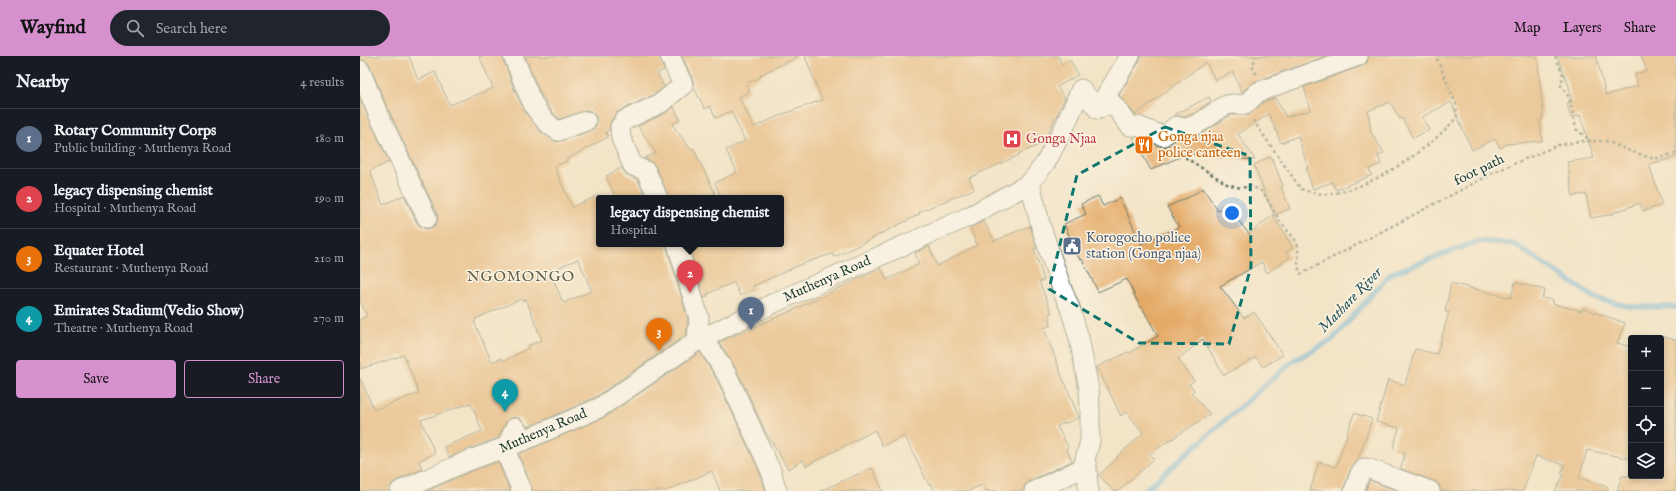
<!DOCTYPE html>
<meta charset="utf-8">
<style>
:root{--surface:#171b24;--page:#20242c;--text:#f1f3f6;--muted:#9ea1a6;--line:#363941;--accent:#d690ce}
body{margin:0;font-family:"IM FELL English",serif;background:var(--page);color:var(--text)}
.controls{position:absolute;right:12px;bottom:12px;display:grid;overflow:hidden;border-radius:4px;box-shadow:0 2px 6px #0003}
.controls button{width:36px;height:36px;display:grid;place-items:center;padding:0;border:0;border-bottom:1px solid var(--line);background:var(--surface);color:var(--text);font:20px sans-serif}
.you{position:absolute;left:872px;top:157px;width:14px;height:14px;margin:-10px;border:3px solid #fff;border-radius:50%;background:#1a73e8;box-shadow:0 0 0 6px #1a73e833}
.badge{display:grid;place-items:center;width:26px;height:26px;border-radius:50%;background:var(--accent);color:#fff;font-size:13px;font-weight:700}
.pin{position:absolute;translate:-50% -33px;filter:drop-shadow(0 1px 2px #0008)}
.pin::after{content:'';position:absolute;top:21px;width:14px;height:12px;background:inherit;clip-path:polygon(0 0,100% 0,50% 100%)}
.popup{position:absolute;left:236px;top:139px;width:188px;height:52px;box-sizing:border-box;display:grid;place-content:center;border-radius:4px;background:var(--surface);filter:drop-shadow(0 1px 3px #0005);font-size:13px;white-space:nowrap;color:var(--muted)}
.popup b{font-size:15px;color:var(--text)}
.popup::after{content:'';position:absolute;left:50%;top:100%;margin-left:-8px;border:8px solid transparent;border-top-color:var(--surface)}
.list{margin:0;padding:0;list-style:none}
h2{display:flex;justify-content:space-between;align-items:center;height:52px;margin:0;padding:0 16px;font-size:17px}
h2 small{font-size:13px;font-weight:400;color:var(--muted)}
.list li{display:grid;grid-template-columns:26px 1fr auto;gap:12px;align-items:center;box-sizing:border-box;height:60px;padding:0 16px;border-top:1px solid var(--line)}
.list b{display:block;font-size:15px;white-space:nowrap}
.list p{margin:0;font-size:13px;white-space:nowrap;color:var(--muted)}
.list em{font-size:13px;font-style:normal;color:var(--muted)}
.actions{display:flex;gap:8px;padding:12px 16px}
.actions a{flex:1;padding:9px 0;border:1px solid var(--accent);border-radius:4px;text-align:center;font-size:14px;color:var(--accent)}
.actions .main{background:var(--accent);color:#111}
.icon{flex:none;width:22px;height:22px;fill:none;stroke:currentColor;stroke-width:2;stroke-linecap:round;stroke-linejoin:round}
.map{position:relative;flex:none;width:1316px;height:435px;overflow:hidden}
header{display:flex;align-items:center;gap:24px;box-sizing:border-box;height:56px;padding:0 20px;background:var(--accent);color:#111}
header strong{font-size:19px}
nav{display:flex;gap:22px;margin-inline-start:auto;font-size:14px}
.search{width:280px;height:36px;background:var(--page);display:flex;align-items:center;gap:10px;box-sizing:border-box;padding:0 14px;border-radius:22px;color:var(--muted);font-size:15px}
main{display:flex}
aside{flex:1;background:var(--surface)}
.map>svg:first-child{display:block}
</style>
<header>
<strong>Wayfind</strong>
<div class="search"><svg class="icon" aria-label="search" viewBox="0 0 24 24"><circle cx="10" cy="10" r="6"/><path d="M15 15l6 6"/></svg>Search here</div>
<nav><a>Map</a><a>Layers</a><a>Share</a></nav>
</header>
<main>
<aside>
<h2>Nearby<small>4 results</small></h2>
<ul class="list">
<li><span class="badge" style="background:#5c6f8a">1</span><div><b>Rotary Community Corps</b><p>Public building · Muthenya Road</p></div><em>180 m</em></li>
<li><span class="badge" style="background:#e0444e">2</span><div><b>legacy dispensing chemist</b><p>Hospital · Muthenya Road</p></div><em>190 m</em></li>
<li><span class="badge" style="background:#e8710a">3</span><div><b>Equater Hotel</b><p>Restaurant · Muthenya Road</p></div><em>210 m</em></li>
<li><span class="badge" style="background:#0f9aa8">4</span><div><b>Emirates Stadium(Vedio Show)</b><p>Theatre · Muthenya Road</p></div><em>270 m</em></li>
</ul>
<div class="actions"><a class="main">Save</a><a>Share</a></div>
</aside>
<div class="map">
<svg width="1316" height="435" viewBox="0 0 1316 435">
<rect width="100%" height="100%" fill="#fcf5e5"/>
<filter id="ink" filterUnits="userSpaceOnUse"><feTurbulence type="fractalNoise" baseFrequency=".025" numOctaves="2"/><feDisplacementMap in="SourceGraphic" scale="8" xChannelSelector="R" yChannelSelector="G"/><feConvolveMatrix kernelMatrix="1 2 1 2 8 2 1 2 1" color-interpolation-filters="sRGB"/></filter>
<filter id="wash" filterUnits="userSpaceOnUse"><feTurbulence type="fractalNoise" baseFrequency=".012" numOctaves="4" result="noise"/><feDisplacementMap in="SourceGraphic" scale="16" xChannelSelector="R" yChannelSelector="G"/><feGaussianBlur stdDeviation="0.9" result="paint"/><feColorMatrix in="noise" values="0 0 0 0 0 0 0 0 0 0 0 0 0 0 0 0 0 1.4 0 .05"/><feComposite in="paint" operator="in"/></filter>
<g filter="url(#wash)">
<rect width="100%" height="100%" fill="#f2e4c7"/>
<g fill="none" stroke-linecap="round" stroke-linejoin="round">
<!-- stream -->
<path stroke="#62b0dc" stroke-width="5.5" d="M784 435 933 305 972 284 1030 218 1119 185 1154 188 1235 242 1272 251H1316"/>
</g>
<g id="blocks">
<!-- building -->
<g fill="#e3a965" fill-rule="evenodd">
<path d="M0 0H49L58 24 75 16 90 49 133 32 119 0H142L155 36 166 57 181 76 197 86 230 75 235 72 237 67 236 61 233 56 228 54 200 63 196 60 190 53 180 37 165 0H299L304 14 297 17 304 31 295 38 256 57 251 65 249 74 246 76 248 81 207 103V105L194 110 212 151 239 139V188H306L328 263 326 279 234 342 168 371 159 362 153 361 148 363 145 367 138 382 89 401 84 391 122 375 111 347 61 364 75 397 59 405 62 413 35 425 31 429 29 435H0V322L14 354 59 337 44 299 0 313V263L7 260 0 245V43L29 106 10 115 23 149 44 139 57 167 61 171 66 173 72 172 76 168 78 163 77 157 28 53 10 10 6 5 0 3ZM218 203 232 235 203 247 190 215ZM161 243 162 245 166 243 182 284 168 290 169 292 143 305 142 302 132 306 114 266 116 265 115 263Z"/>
<path d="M322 0H439L400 19 401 21 386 28 390 35 379 41 394 71 426 57 462 44 445 0H698L702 9 710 4 718 19 697 31 705 42 683 87 658 98 659 99 609 122 614 133 559 156 560 158 493 192 474 201 472 198 444 207 393 230 395 233 380 240 374 226 347 238 348 240 344 242 328 188H421V142H361L355 127 377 116 366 94 385 85 371 55 356 62 350 50 345 53 334 32 333 24Z"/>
<path d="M781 0H966L894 26 882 36 873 16 855 24 846 6 775 59 759 39 779 6Z"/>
<path d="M1009 0H1177L1183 55 1182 64H1180L1182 85 1147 88 1140 92 1135 83 1112 94 1091 46 1062 61 1069 74 1053 82 1042 62 1040 63 1030 46 1008 55 1011 76 1024 97 1018 100 1021 108 1009 113 1012 119 976 134 972 126 953 133 946 113 948 112 938 80 921 87 909 58 878 78 895 104 820 97 822 100 791 114 773 82 776 81 799 90 805 91 818 82 827 83 840 79 870 59H889L904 46 915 42 926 61 951 54 944 31 1002 10 1007 7Z"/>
<path d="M1197 0H1236L1246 39 1278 30 1275 18 1287 15 1281 0H1316V101L1289 108 1302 149 1283 155 1280 147 1253 157 1254 158 1231 162 1226 138 1213 140 1207 106 1234 102 1220 59 1211 62 1207 47 1212 46 1209 30Z"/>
<path d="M849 41 851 45 835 57 824 61 814 59Z"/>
<path d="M314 51 320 64 312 68 330 93 333 92 355 137 345 142H309L296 111 290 105 284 102 296 97 278 70 306 57Z"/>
<path d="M911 100 923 130 921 131 930 153 914 159 894 109Z"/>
<path d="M262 112 266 118 278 124 286 142H256L246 120Z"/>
<path d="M843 132 858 155 866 149 889 178 913 159 933 192 926 196 930 201 907 217 902 206 860 230 884 262 894 256 923 299 903 311 896 301 864 319 843 283 818 303 834 325 829 328 834 334 831 337 850 358 789 398 794 403 758 435H753L739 419 758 402 757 401 783 377 767 356 761 360 737 311 768 296 769 297 798 280 782 251H780L767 223 738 236 722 203 720 204 704 168 726 158 721 148 738 140 743 150 760 142 781 188 819 171 807 151 831 140Z"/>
<path d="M624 165 634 185 670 170 677 192 674 193 684 224 679 226 692 257 689 258 691 269 684 272 704 326H705L719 362 697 370 708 391 706 392 712 405 669 425 665 429 663 435H626L623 428 609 435H575L571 428 569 429 545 380 522 390 515 374 446 410 443 404 428 413 405 375 377 314 359 286 431 255 521 212 527 224 559 208 555 197 569 190 577 210 617 189 610 172Z"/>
<path d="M1155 226 1185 234 1182 242 1193 244V248L1222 255 1223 252 1265 267 1257 287 1271 291V403L1227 394 1219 422 1248 431V435H1195L1204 419 1201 418 1205 409 1176 400 1163 435H1081L1079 428 1074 425 1041 413 1045 397 1033 393 1039 372 1016 366 1028 324 1045 329 1055 293 1077 298 1089 256H1085L1091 227 1151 242Z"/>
<path d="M1301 280 1316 284V435H1257L1262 420H1301Z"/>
<path d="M340 296 357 324 397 410 406 435H360L352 415 306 435H173L159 398 245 361Z"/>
<path d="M994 357 1012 363 998 404 990 414 983 435H950L959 406 976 411Z"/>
<path d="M138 406 150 435H67L109 416Z"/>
<path d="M512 412 523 435H460Z"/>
<path d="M1009 424 1035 434V435H1006Z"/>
</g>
</g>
</g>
<g filter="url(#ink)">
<use href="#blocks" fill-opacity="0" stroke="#697767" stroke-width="1"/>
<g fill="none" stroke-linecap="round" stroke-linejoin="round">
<defs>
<g id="minor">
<path d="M153 0C166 28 170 58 198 75L226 65"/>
<path d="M0 14 18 58 26 74 67 162"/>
<path d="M738 53 752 47 770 70H778L803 80 816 70C819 71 823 73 825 72 838 71 854 56 864 50 873 46 877 49 885 49L898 36 998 0"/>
<path d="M738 53 770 0"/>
<path d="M670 127 681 171 703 236 710 252 719 282 729 333 730 353V385L724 407C730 414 726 427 729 435"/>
<path d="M298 142 286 115 273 110 261 82 260 71 265 64 301 47 323 29 310 0"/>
<path d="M317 188 339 262 337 285"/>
<path d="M343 281 367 319 411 415 417 435"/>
<path d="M40 435 105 406 165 384 239 352 337 285 414 247 610 160 670 127 686 106 704 72 721 33 738 53"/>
<path d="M162 435 145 394 155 372 165 384"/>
<path d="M674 435 727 410"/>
<path d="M994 435 1000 418 1005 412 1010 413 1070 435"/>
</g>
</defs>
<!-- minor casing -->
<use href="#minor" stroke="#697767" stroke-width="21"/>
<!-- path -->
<g stroke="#697767" stroke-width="2.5" stroke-dasharray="3 3" stroke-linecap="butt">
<path d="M1195 0 1203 19 1201 30 1209 41 1216 73 1231 85"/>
<path d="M895 18 896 16 893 12 895 0"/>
<path d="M893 64 941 133C948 135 957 138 965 138 1007 137 1071 92 1097 61L1096 48 1076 0"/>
<path d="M815 95 867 128 881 132 891 130 903 136 921 167 934 182 938 190V211L941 218 1137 115 1198 89 1223 85H1246L1270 95 1294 103 1316 97"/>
</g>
<!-- minor -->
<use href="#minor" stroke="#fff" stroke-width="19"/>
</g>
</g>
<!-- marked area -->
<path d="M0 0H1316V435H0ZM805 71 890 100 891 211 869 288 779 287 689 233 717 119Z" fill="#f2e4c7" fill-opacity=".55" fill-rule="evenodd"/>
<path fill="none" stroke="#0f766e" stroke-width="3" stroke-dasharray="8 5" stroke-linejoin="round" d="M805 71 890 100 891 211 869 288 779 287 689 233 717 119Z"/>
<!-- icons -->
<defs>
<symbol id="hospital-square" viewBox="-11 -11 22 22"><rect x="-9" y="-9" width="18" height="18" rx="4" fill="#e0444e" stroke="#fcf5e5"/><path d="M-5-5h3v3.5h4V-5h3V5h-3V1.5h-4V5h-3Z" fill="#fff"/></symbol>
<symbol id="restaurant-square" viewBox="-11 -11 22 22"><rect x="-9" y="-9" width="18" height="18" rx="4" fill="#e8710a" stroke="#fcf5e5"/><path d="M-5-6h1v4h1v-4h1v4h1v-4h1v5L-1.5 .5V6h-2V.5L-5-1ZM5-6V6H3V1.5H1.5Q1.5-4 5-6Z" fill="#fff"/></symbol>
<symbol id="civic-square" viewBox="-11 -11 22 22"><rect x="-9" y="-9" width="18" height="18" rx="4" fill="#5c6f8a" stroke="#fcf5e5"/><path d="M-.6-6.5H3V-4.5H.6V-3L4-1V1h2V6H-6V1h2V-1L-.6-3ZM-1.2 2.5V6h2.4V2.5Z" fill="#fff"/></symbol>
</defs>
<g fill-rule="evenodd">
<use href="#hospital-square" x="641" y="72" width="22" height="22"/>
<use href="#restaurant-square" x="773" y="78" width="22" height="22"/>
<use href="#civic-square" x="701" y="179" width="22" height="22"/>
</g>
<g text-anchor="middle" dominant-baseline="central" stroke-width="3" stroke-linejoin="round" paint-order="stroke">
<!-- food labels -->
<g font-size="14" fill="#c56008" stroke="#fcf5e5" text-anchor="start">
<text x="798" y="81">Gonga njaa<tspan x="798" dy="16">police canteen</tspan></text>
</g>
<!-- health labels -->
<g font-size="14" fill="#be3a42" stroke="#fcf5e5" text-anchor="start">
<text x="666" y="83">Gonga Njaa</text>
</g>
<!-- street labels -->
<g font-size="14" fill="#1f3d34" stroke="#fcf5e5">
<text transform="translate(1119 114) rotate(-26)">foot path</text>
<text transform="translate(467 223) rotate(-24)">Muthenya Road</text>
<text transform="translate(183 375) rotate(-23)">Muthenya Road</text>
</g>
<!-- service labels -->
<g font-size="14" fill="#4e5e75" stroke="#fcf5e5" text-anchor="start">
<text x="726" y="182">Korogocho police<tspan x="726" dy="16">station (Gonga njaa)</tspan></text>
</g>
<!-- neighbourhood labels -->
<g font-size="15" letter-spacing="1" fill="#646345" stroke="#fcf5e5">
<text x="161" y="220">NGOMONGO</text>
</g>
<!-- water labels -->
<g font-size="15" font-style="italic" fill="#305a5e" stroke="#fcf5e5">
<text transform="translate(990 244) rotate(-46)">Mathare River</text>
</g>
</g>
</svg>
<div class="controls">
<button>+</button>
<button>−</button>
<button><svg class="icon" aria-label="locate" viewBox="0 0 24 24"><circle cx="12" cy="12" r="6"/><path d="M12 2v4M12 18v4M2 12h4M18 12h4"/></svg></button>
<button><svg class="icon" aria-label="layers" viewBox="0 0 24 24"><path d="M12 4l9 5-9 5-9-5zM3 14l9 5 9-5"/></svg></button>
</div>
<div class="you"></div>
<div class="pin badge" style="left:391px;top:274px;background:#5c6f8a">1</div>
<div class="pin badge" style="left:330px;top:237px;background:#e0444e">2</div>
<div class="popup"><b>legacy dispensing chemist</b>Hospital</div>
<div class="pin badge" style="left:299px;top:295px;background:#e8710a">3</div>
<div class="pin badge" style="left:145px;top:356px;background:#0f9aa8">4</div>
</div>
</main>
